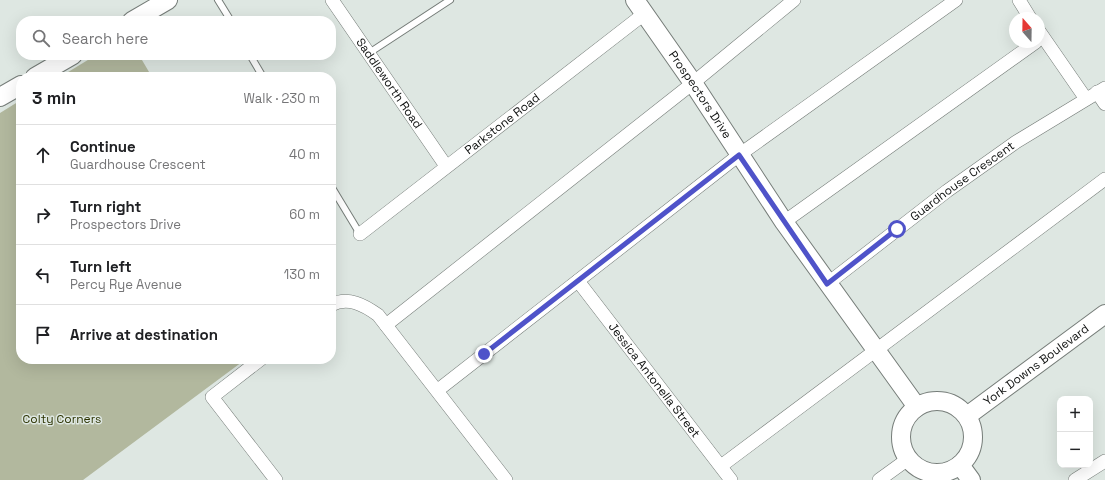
<!DOCTYPE html>
<meta charset="utf-8">
<style>
:root{--surface:#fff;--page:#f6f6f6;--text:#202124;--muted:#757577;--line:#e0e0e0}
body{margin:0;font-family:"Space Grotesk",sans-serif;background:var(--page);color:var(--text)}
.controls{position:absolute;right:12px;bottom:12px;display:grid;overflow:hidden;border-radius:8px;box-shadow:0 4px 16px #0002}
.controls button{width:36px;height:36px;display:grid;place-items:center;padding:0;border:0;border-bottom:1px solid var(--line);background:var(--surface);color:var(--text);font:20px sans-serif}
.compass{position:absolute;left:1009px;top:12px;width:36px;height:36px;border-radius:50%;background:var(--surface);box-shadow:0 4px 16px #0002;rotate:340deg}
.stop{position:absolute;width:12px;height:12px;margin:-9px;border:3px solid #4f53c9;border-radius:50%;background:#fff}
.stop.end{background:#4f53c9;border-color:#fff;box-shadow:0 1px 4px #0008}
.list{margin:0;padding:0;list-style:none}
h2{display:flex;justify-content:space-between;align-items:center;height:52px;margin:0;padding:0 16px;font-size:17px}
h2 small{font-size:13px;font-weight:400;color:var(--muted)}
.list li{display:grid;grid-template-columns:26px 1fr auto;gap:12px;align-items:center;box-sizing:border-box;height:60px;padding:0 16px;border-top:1px solid var(--line)}
.list b{display:block;font-size:15px;white-space:nowrap}
.list p{margin:0;font-size:13px;white-space:nowrap;color:var(--muted)}
.list em{font-size:13px;font-style:normal;color:var(--muted)}
.icon{flex:none;width:22px;height:22px;fill:none;stroke:currentColor;stroke-width:2;stroke-linecap:round;stroke-linejoin:round}
.map{position:relative;flex:none;width:1105px;height:480px;overflow:hidden}
.search{position:absolute;background:var(--surface);box-shadow:0 4px 16px #0002;left:16px;top:16px;width:320px;height:44px;display:flex;align-items:center;gap:10px;box-sizing:border-box;padding:0 14px;border-radius:16px;color:var(--muted);font-size:15px}
.panel{position:absolute;background:var(--surface);box-shadow:0 4px 16px #0002;left:16px;top:72px;width:320px;height:292px;border-radius:16px}
.map>svg:first-child{display:block}
</style>
<div class="map">
<svg width="1105" height="480" viewBox="0 0 1105 480">
<rect width="100%" height="100%" fill="#dee7e2"/>
<!-- green -->
<g fill="#b2b89e">
<path d="M96 55H139L152 77H60Z"/>
<path d="M21 100V359H246L83 480H0V113Z"/>
</g>
<g fill="none" stroke-linecap="round" stroke-linejoin="round">
<defs>
<g id="lane">
<path d="M218 0 231 21"/>
<path d="M369 53 450 0"/>
<path d="M250 55 263 77"/>
<path d="M331 186 360 234"/>
</g>
<g id="street">
<path id="s1" d="M332 0 446 166"/>
<path d="M1019 0 1030 18"/>
<path d="M1039 31 1086 99"/>
<path d="M1097 92 1105 104"/>
<path d="M784 222 1036 42"/>
<path id="s2" d="M360 234 644 14"/>
<path id="s3" d="M578 281 731 480"/>
<path id="s4" d="M827 284 947 191 1016 142 1105 88"/>
<path d="M331 305C348 296 364 305 378 315L506 480"/>
<path d="M386 325 693 83 794 0"/>
<path d="M261 359 212 397 276 480"/>
<path d="M438 390 739 155 956 0"/>
<path d="M721 466 1105 179"/>
<path d="M879 480 908 459"/>
<path d="M1075 480 1105 461"/>
</g>
<g id="secondary">
<path id="s5" d="M635 0 693 83 784 222 917 407"/>
<path d="M132 21 168 0"/>
<path d="M35 77 73 55"/>
<path d="M0 97 21 85"/>
<circle cx="937" cy="437" r="36"/>
<path id="s6" d="M967 416 1105 314"/>
<path d="M960 465 971 480"/>
</g>
</defs>
<!-- lane casing -->
<use href="#lane" stroke="#767d79" stroke-width="8"/>
<!-- street casing -->
<use href="#street" stroke="#767d79" stroke-width="14"/>
<!-- secondary casing -->
<use href="#secondary" stroke="#767d79" stroke-width="20"/>
<!-- lane -->
<use href="#lane" stroke="#fff" stroke-width="6"/>
<!-- street -->
<use href="#street" stroke="#fff" stroke-width="13"/>
<!-- secondary -->
<use href="#secondary" stroke="#fff" stroke-width="18"/>
</g>
<g fill="none" stroke-linecap="round" stroke-linejoin="round">
<!-- route -->
<path stroke="#4f53c9" stroke-width="5" d="M484 354 739 155 827 284 897 229"/>
</g>
<g text-anchor="middle" dominant-baseline="central" stroke-width="3" stroke-linejoin="round" paint-order="stroke">
<!-- street labels -->
<g font-size="12" fill="#0e100f" stroke="#dee7e2">
<text stroke="none"><textPath href="#s1" startOffset="101">Saddleworth Road</textPath></text>
<text stroke="none"><textPath href="#s5" startOffset="115">Prospectors Drive</textPath></text>
<text stroke="none"><textPath href="#s2" startOffset="180">Parkstone Road</textPath></text>
<text stroke="none"><textPath href="#s4" startOffset="170">Guardhouse Crescent</textPath></text>
<text stroke="none"><textPath href="#s6" startOffset="86">York Downs Boulevard</textPath></text>
<text stroke="none"><textPath href="#s3" startOffset="125">Jessica Antonella Street</textPath></text>
</g>
<!-- park labels -->
<g font-size="12" fill="#2c3301" stroke="#dee7e2">
<text x="62" y="419">Colty Corners</text>
</g>
</g>
</svg>
<div class="controls">
<button>+</button>
<button>−</button>
</div>
<svg class="compass" viewBox="-18 -18 36 36"><path d="M0-13l5 13h-10z" fill="#e53935"/><path d="M0 13l5-13h-10z" fill="#757577"/></svg>
<div class="stop" style="left:897px;top:229px"></div>
<div class="stop end" style="left:484px;top:354px"></div>
<div class="search"><svg class="icon" aria-label="search" viewBox="0 0 24 24"><circle cx="10" cy="10" r="6"/><path d="M15 15l6 6"/></svg>Search here</div>
<section class="panel">
<h2>3 min<small>Walk · 230 m</small></h2>
<ul class="list">
<li><svg class="icon" aria-label="ahead" viewBox="0 0 24 24"><path d="M12 20V5M6 11l6-6 6 6"/></svg><div><b>Continue</b><p>Guardhouse Crescent</p></div><em>40 m</em></li>
<li><svg class="icon" aria-label="right" viewBox="0 0 24 24"><path d="M7 20v-9h11M14 6l5 5-5 5"/></svg><div><b>Turn right</b><p>Prospectors Drive</p></div><em>60 m</em></li>
<li><svg class="icon" aria-label="left" viewBox="0 0 24 24"><path d="M17 20v-9H6M10 6l-5 5 5 5"/></svg><div><b>Turn left</b><p>Percy Rye Avenue</p></div><em>130 m</em></li>
<li><svg class="icon" aria-label="arrive" viewBox="0 0 24 24"><path d="M6 21V4h12l-3 4 3 4H6"/></svg><div><b>Arrive at destination</b></div></li>
</ul>
</section>
</div>
